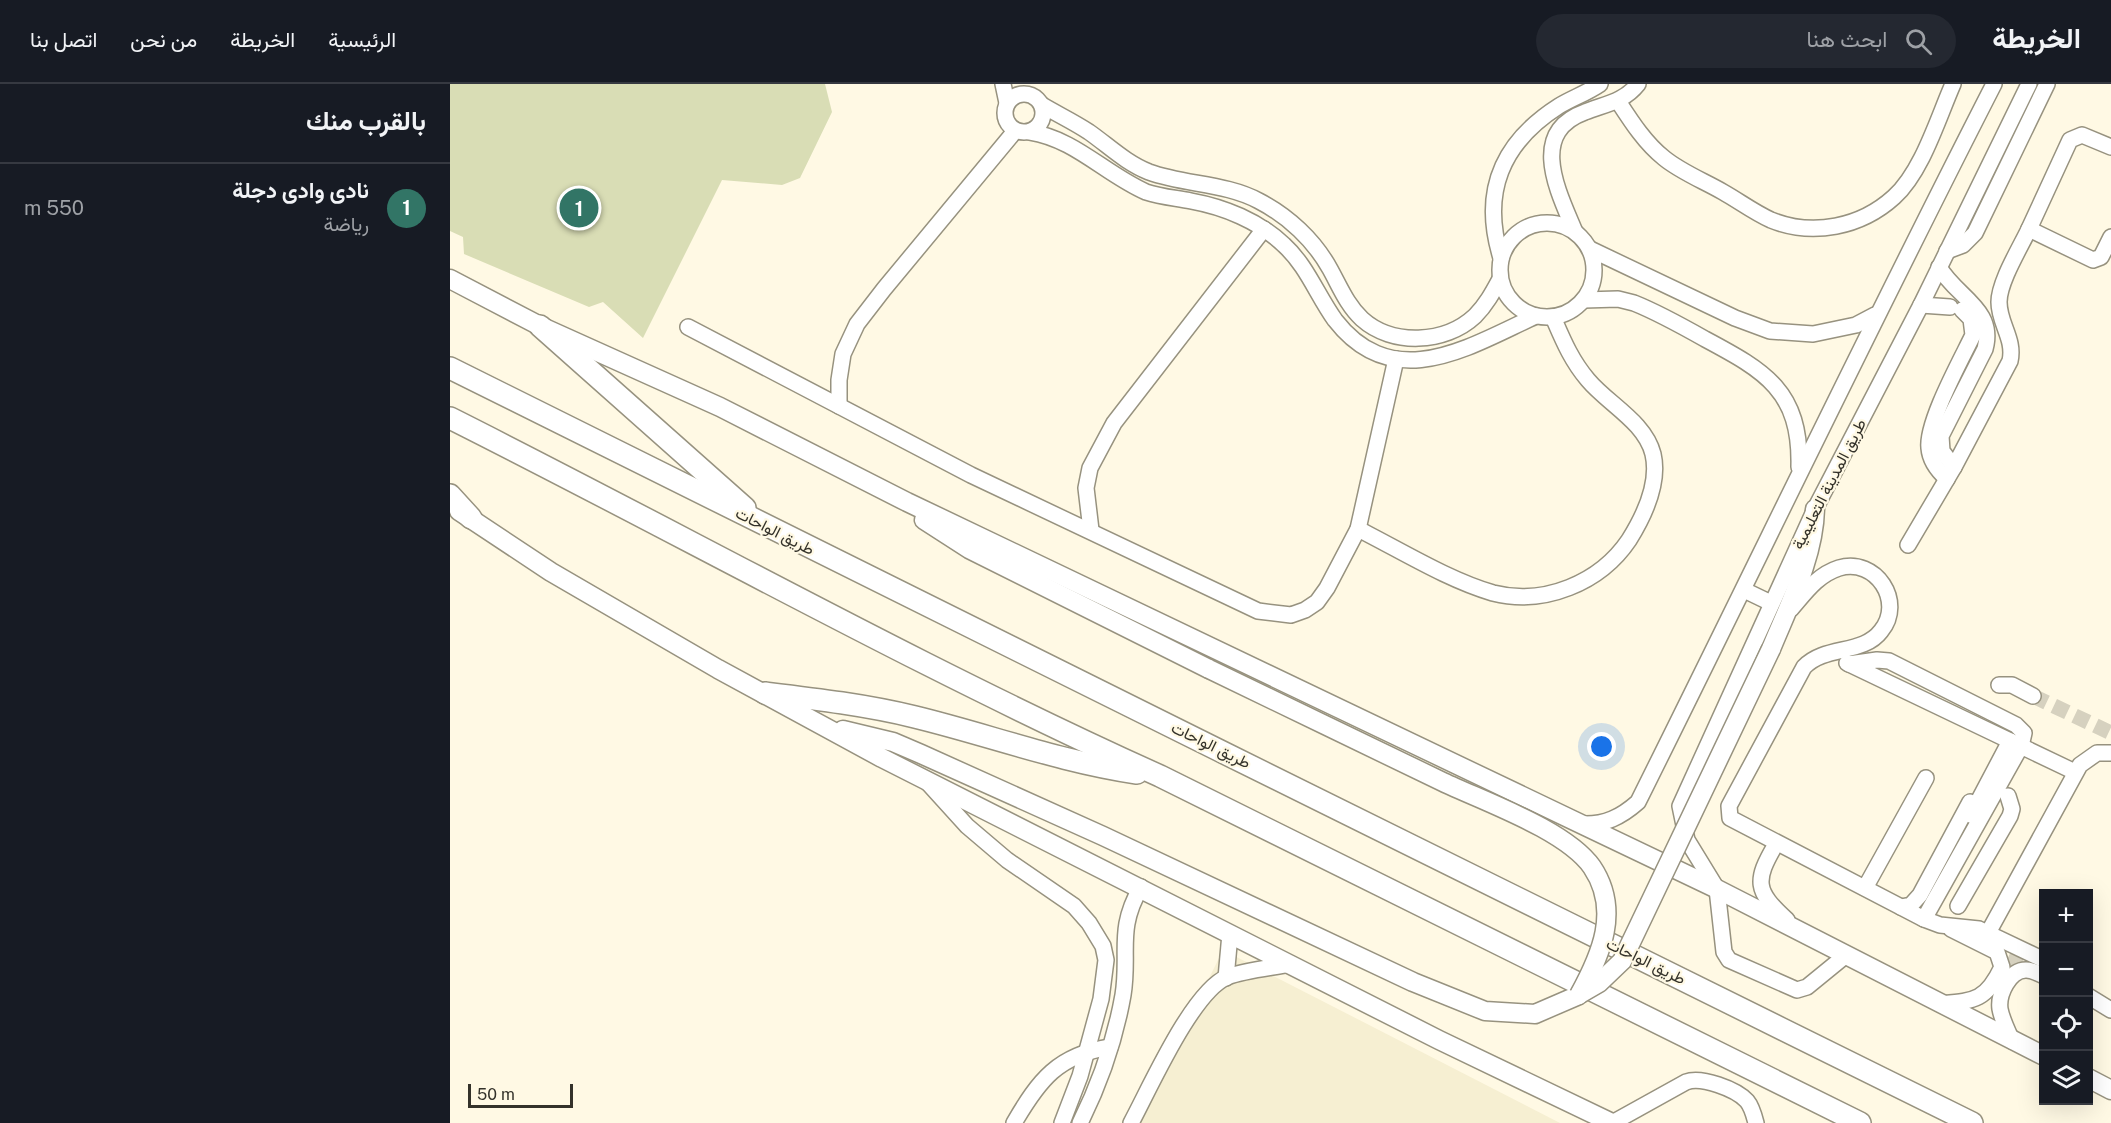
<!DOCTYPE html>
<html lang="ar">
<meta charset="utf-8">
<style>
:root{--surface:#171b24;--page:#242831;--text:#f1f3f6;--muted:#9ea1a6;--line:#363941;--accent:#327566}
body{margin:0;font-family:"Public Sans",Vazirmatn,sans-serif;background:var(--page);color:var(--text);direction:rtl}
.controls{position:absolute;right:18px;bottom:18px;display:grid;overflow:hidden;border-radius:0px;box-shadow:0 6px 24px #0002}
.controls button{width:54px;height:54px;display:grid;place-items:center;padding:0;border:0;border-bottom:2px solid var(--line);background:var(--surface);color:var(--text);font:30px sans-serif}
.scale{position:absolute;left:18px;bottom:15px;width:105px;box-sizing:border-box;padding-left:6px;border:3px solid #34322a;border-top:0;font-size:16px;line-height:21px;white-space:nowrap;color:#34322a;-webkit-text-stroke:4px #fff9e4;paint-order:stroke}
.you{position:absolute;left:1152px;top:663px;width:21px;height:21px;margin:-15px;border:4px solid #fff;border-radius:50%;background:#1a73e8;box-shadow:0 0 0 9px #1a73e833}
.badge{display:grid;place-items:center;width:39px;height:39px;border-radius:50%;background:var(--accent);color:#fff;font-size:20px;font-weight:700}
.pin{position:absolute;translate:-50% -50%;border:3px solid #fff;box-shadow:0 2px 6px #0006}
.list{margin:0;padding:0;list-style:none}
h2{display:flex;justify-content:space-between;align-items:center;height:78px;margin:0;padding:0 24px;font-size:26px}
h2 small{font-size:20px;font-weight:400;color:var(--muted)}
.list li{display:grid;grid-template-columns:39px 1fr auto;gap:18px;align-items:center;box-sizing:border-box;height:90px;padding:0 24px;border-top:2px solid var(--line)}
.list b{display:block;font-size:22px;white-space:nowrap}
.list p{margin:0;font-size:20px;white-space:nowrap;color:var(--muted)}
.list em{font-size:20px;font-style:normal;color:var(--muted)}
.icon{flex:none;width:33px;height:33px;fill:none;stroke:currentColor;stroke-width:2;stroke-linecap:round;stroke-linejoin:round}
.map{position:relative;flex:none;width:1661px;height:1039px;overflow:hidden;direction:ltr}
header{display:flex;align-items:center;gap:36px;box-sizing:border-box;height:84px;padding:0 30px;background:var(--surface);border-bottom:2px solid var(--line)}
header strong{font-size:28px}
nav{display:flex;gap:33px;margin-inline-start:auto;font-size:21px}
.search{width:420px;height:54px;background:var(--page);display:flex;align-items:center;gap:15px;box-sizing:border-box;padding:0 21px;border-radius:33px;color:var(--muted);font-size:22px}
main{display:flex}
aside{flex:1;background:var(--surface)}
.map>svg:first-child{display:block}
</style>
<header>
<strong>الخريطة</strong>
<div class="search"><svg class="icon" aria-label="search" viewBox="0 0 24 24"><circle cx="10" cy="10" r="6"/><path d="M15 15l6 6"/></svg>ابحث هنا</div>
<nav><a>الرئيسية</a><a>الخريطة</a><a>من نحن</a><a>اتصل بنا</a></nav>
</header>
<main>
<div class="map">
<svg width="1661" height="1039" viewBox="0 0 1661 1039">
<rect width="100%" height="100%" fill="#fff9e4"/>
<!-- built -->
<path fill="#f6efd2" d="M773 866 1110 1039H687Z"/>
<!-- green -->
<path fill="#d9ddb5" d="M0 0H375L382 28 350 94 332 101 272 96 193 254 153 218 139 223 14 170 13 153 0 147Z"/>
<g fill="none" stroke-linecap="round" stroke-linejoin="round">
<!-- minor-tunnel -->
<g stroke="#d6d1bf" stroke-width="15" stroke-dasharray="15 8" stroke-linecap="butt">
<path d="M1583 612 1661 649"/>
<path d="M1538 862 1589 887"/>
</g>
<defs>
<g id="minor">
<path d="M553 0 557 19"/>
<circle cx="574" cy="29" r="19"/>
<path d="M1168 17C1181 37 1195 59 1214 74 1231 88 1254 97 1273 108 1289 117 1305 129 1321 136 1363 153 1411 143 1444 113 1472 88 1488 34 1503 0"/>
<path d="M592 21C607 30 624 38 639 48 659 62 676 79 699 88 735 101 776 99 809 117 838 132 864 156 880 185 890 203 897 221 912 235 942 262 995 260 1025 232 1036 221 1043 208 1050 195"/>
<path d="M580 48C625 55 655 90 696 108 711 113 726 114 741 117 774 123 809 137 834 161 857 182 867 211 885 236 944 312 1020 262 1086 232"/>
<path d="M1661 63 1632 51 1620 56 1579 145 1643 176 1651 173 1661 153"/>
<circle cx="1097" cy="186" r="47"/>
<path d="M1125 148C1109 109 1077 49 1135 28 1155 20 1174 18 1188 0"/>
<path d="M1140 165 1285 234 1320 247 1363 250 1406 241 1425 231"/>
<path d="M1497 167 1513 161 1525 149 1597 0"/>
<path d="M1051 174C1031 109 1051 59 1109 22 1122 14 1137 9 1150 0"/>
<path d="M1489 183C1506 213 1546 225 1535 265L1491 352 1492 367 1504 383"/>
<path d="M1134 216 1168 215 1184 219C1209 229 1232 242 1255 255 1315 287 1351 307 1349 383"/>
<path d="M1471 221 1500 223"/>
<path d="M238 243 521 391 808 527 841 531 855 526 867 518 877 504 908 445 946 275"/>
<path d="M389 322V296L393 270 407 240 434 205 565 47"/>
<path d="M1497 395C1488 387 1480 377 1479 364 1476 339 1511 276 1523 251L1521 235 1512 226"/>
<path d="M908 445C950 466 998 496 1043 509 1094 522 1150 499 1179 456 1194 432 1210 400 1203 370 1195 338 1158 320 1138 296 1121 276 1113 256 1103 233"/>
<path d="M641 446 636 404 640 384 664 339 814 145"/>
<path d="M1458 461 1504 383 1560 277C1565 255 1549 240 1549 218 1549 198 1570 164 1579 145"/>
<path d="M1294 506 1321 519"/>
<path d="M1341 525C1355 509 1367 491 1389 484 1426 473 1455 518 1431 547 1413 571 1375 561 1354 583L1279 722 1280 734 1474 835 1490 841 1529 845 1594 876"/>
<path d="M1397 579 1625 688"/>
<path d="M1399 580 1427 576 1439 577 1566 641 1574 649 1571 662 1474 835"/>
<path d="M1549 601H1562L1583 612"/>
<path d="M478 699 517 742 557 776 624 822 639 839 653 862 656 876 651 915 630 992 612 1039"/>
<path d="M1521 731 1560 657"/>
<path d="M1132 740C1155 741 1171 733 1188 718 1307 479 1422 238 1544 0"/>
<path d="M1326 760C1304 797 1305 807 1337 836"/>
<path d="M1415 804 1476 694"/>
<path d="M1508 822 1560 732 1562 725 1558 712"/>
<path d="M1451 823 1461 821 1470 811 1520 718"/>
<path d="M1538 849 1630 681 1647 669H1661"/>
<path d="M1395 872 1357 903 1347 906 1279 876 1274 868 1267 805 1237 756 1230 722 1365 425 1471 221 1579 0"/>
<path d="M776 894 780 850"/>
<path d="M1638 912 1661 926"/>
<path d="M1490 920C1524 917 1536 917 1552 883L1547 868 1501 845"/>
<path d="M1562 957C1558 947 1552 936 1550 925 1548 911 1559 886 1576 886 1582 886 1588 889 1594 892"/>
<path d="M564 1039C589 996 608 971 660 963"/>
<path d="M630 1039C650 999 665 956 673 911 680 868 666 846 691 803"/>
<path d="M681 1039C700 1004 742 908 777 893 796 886 821 884 841 880"/>
<path d="M1162 1039 1236 998C1251 992 1286 1005 1297 1017 1302 1023 1304 1031 1306 1039"/>
</g>
<g id="major">
<path d="M0 195 90 242 270 323 457 418 1267 805 1594 972"/>
<path d="M9 427 101 488 268 585 432 674 989 956 1162 1039"/>
<path d="M474 436 519 465 759 585"/>
<path d="M1321 565C1339 521 1364 473 1365 425"/>
<path d="M393 646 443 658 471 670 653 752 963 898 1035 927 1085 930 1129 911"/>
<path d="M1638 994 1661 1006"/>
</g>
<g id="highway">
<path d="M90 242 295 424"/>
<path d="M0 284C506 538 1015 787 1522 1039"/>
<path d="M0 334C237 453 468 583 710 692L1410 1039"/>
<path d="M0 411 21 434"/>
<path d="M315 609C365 615 416 621 465 633 539 651 611 678 687 689"/>
</g>
</defs>
<!-- minor casing -->
<use href="#minor" stroke="#97927f" stroke-width="18"/>
<!-- major casing -->
<use href="#major" stroke="#97927f" stroke-width="21"/>
<!-- highway casing -->
<use href="#highway" stroke="#97927f" stroke-width="24"/>
<!-- minor -->
<use href="#minor" stroke="#fff" stroke-width="15"/>
<!-- major -->
<use href="#major" stroke="#fff" stroke-width="18"/>
<!-- highway -->
<use href="#highway" stroke="#fff" stroke-width="21"/>
<defs>
<g id="major-bridge">
<path d="M759 585C837 623 915 660 993 698 1035 718 1116 746 1142 783 1171 826 1151 871 1129 911"/>
<path d="M1130 910 1149 899 1172 877 1321 565"/>
</g>
</defs>
<!-- major-bridge casing -->
<use href="#major-bridge" stroke="#97927f" stroke-width="21" stroke-linecap="butt"/>
<!-- major-bridge -->
<use href="#major-bridge" stroke="#fff" stroke-width="18"/>
</g>
<g text-anchor="middle" dominant-baseline="central" stroke-width="4.5" stroke-linejoin="round" paint-order="stroke">
<!-- street labels -->
<g font-size="16" fill="#34322a" stroke="#fff9e4">
<text transform="translate(1379 400) rotate(-63)">طريق المدينة التعليمية</text>
<text transform="translate(325 447) rotate(27)">طريق الواحات</text>
<text transform="translate(761 661) rotate(26)">طريق الواحات</text>
<text transform="translate(1196 877) rotate(26)">طريق الواحات</text>
</g>
</g>
</svg>
<div class="controls">
<button>+</button>
<button>−</button>
<button><svg class="icon" aria-label="locate" viewBox="0 0 24 24"><circle cx="12" cy="12" r="6"/><path d="M12 2v4M12 18v4M2 12h4M18 12h4"/></svg></button>
<button><svg class="icon" aria-label="layers" viewBox="0 0 24 24"><path d="M12 4l9 5-9 5-9-5zM3 14l9 5 9-5"/></svg></button>
</div>
<div class="scale">50 m</div>
<div class="you"></div>
<div class="pin badge" style="left:129px;top:124px">1</div>
</div>
<aside>
<h2>بالقرب منك<small></small></h2>
<ul class="list">
<li><span class="badge">1</span><div><b>نادى وادى دجلة</b><p>رياضة</p></div><em>550 m</em></li>
</ul>
</aside>
</main>
